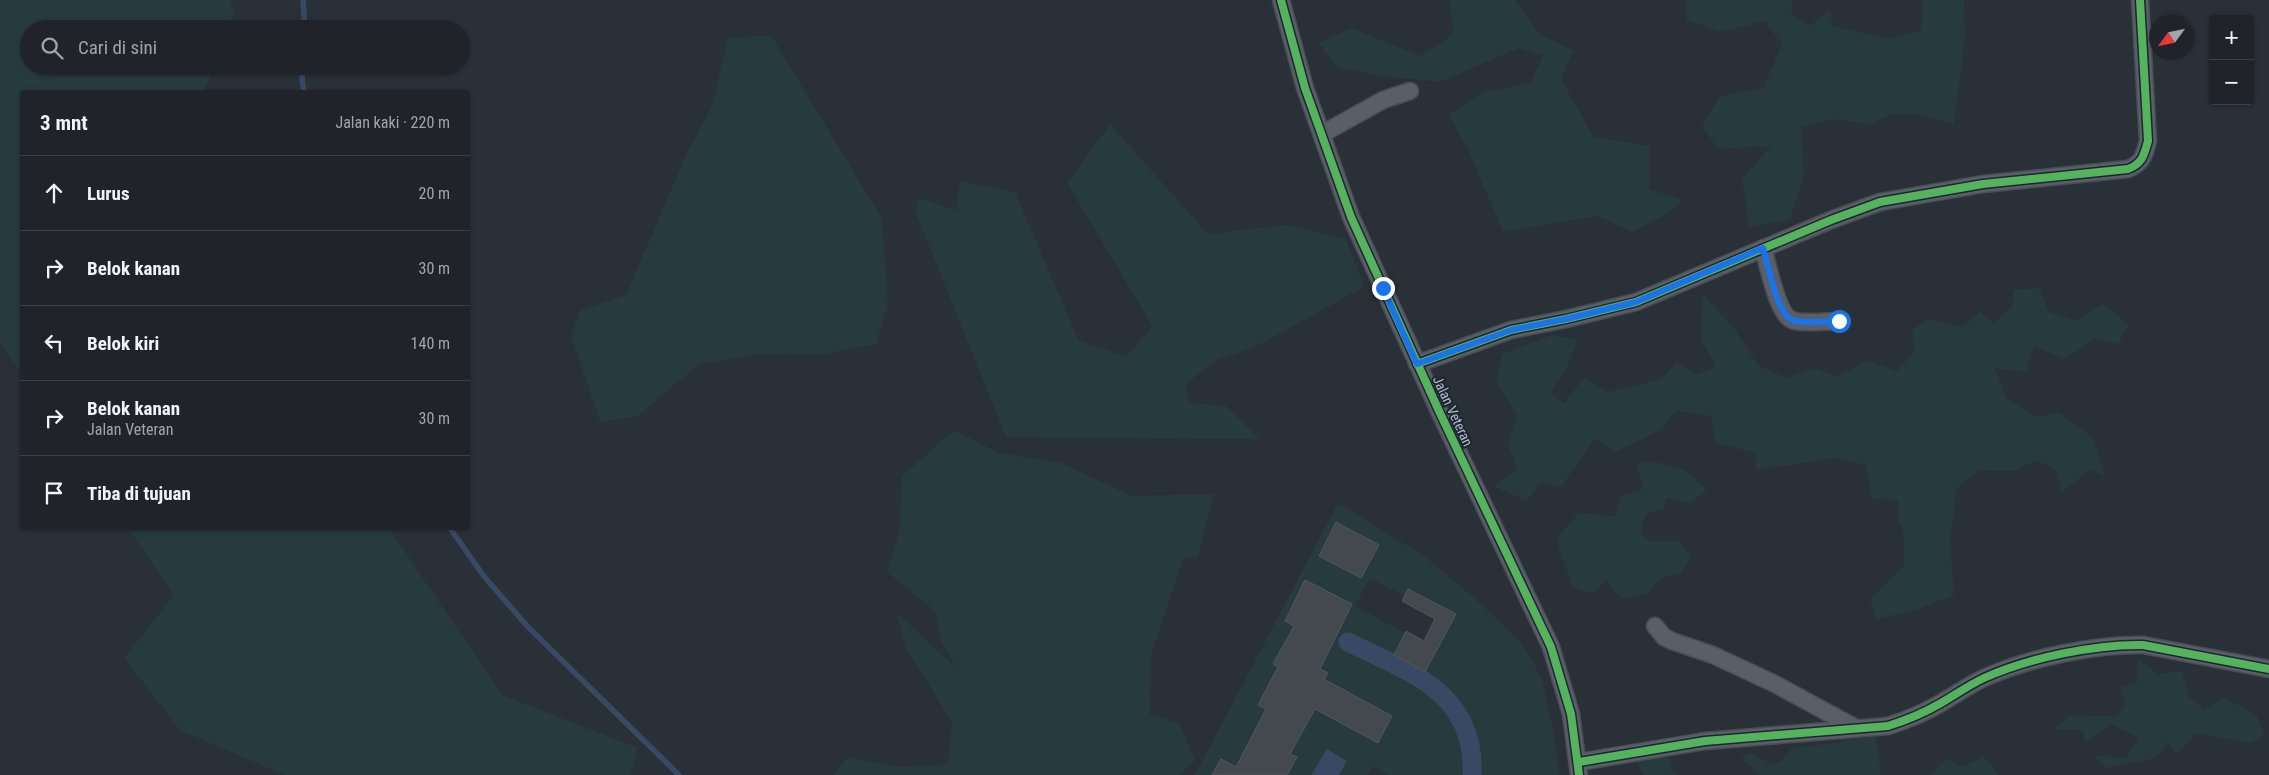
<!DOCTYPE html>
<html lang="id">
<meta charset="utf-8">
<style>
:root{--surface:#20242a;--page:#282c32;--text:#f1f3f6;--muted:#a2a4a8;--line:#3d4147}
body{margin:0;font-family:"Roboto Condensed",sans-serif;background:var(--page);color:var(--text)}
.controls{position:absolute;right:15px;top:15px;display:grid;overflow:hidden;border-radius:5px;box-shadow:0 1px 4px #0004}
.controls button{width:45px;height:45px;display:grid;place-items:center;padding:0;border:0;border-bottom:1px solid var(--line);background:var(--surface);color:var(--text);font:25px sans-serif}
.compass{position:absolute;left:2149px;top:15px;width:45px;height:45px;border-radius:50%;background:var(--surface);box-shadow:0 1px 4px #0004;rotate:237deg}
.stop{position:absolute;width:15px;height:15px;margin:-11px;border:4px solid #1a73e8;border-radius:50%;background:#fff}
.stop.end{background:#1a73e8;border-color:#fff;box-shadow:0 1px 5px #0008}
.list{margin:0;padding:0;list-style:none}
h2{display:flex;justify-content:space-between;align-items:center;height:65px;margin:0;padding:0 20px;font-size:21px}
h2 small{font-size:16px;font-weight:400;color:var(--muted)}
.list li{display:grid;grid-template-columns:32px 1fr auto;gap:15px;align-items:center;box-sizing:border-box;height:75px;padding:0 20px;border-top:1px solid var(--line)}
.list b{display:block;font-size:19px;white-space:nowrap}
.list p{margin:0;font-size:16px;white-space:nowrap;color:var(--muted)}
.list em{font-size:16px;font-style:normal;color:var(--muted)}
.icon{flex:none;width:28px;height:28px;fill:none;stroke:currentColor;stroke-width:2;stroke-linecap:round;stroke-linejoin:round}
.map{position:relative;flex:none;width:2269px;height:775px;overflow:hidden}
.search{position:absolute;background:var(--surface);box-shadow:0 1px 4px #0004;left:20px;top:20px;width:450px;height:55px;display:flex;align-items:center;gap:12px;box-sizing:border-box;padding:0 18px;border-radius:28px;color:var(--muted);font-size:19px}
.panel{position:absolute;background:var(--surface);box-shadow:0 1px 4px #0004;left:20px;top:90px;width:450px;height:440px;border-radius:5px}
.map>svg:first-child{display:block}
</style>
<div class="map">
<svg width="2269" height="775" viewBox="0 0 2269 775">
<rect width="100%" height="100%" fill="#2a3038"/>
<!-- green -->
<g fill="#273a3e" fill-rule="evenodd">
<path d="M0 0H230L234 13 228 29H29V66H214L204 92H22V374L0 341Z"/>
<path d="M1450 0H1515L1539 33 1573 51 1561 79 1594 137 1650 146 1649 189 1683 200 1667 214 1632 232 1598 216 1503 232 1470 154 1449 115 1483 92 1530 83 1543 56 1519 48 1440 82 1382 76 1338 68 1318 43 1352 28 1420 56 1453 34Z"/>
<path d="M1687 0H1793L1791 13 1809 26 1831 10 1832 26 1889 39 1921 30 1923 0H1964L1965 38 1954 124 1919 115 1893 114 1869 124 1833 119 1801 128 1804 176 1790 220 1749 227 1742 179 1771 146 1718 149 1702 126 1720 96 1763 88 1782 45 1765 21 1721 32 1686 20Z"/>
<path d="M771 35 882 219 888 306 876 344 819 355 760 354 699 364 638 416 600 422 571 336 580 311 626 295 686 155 712 106 728 38Z"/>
<path d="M1110 124 1208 234 1287 225 1346 239 1364 287 1255 347 1216 360 1185 385 1190 403 1226 406 1260 439 1006 437 916 214 918 198 956 210 960 181 1015 192 1079 341 1126 356 1153 327 1067 183Z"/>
<path d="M2039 288 2049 312 2075 321 2103 304 2129 325 2118 344 2095 339 2064 359 2034 346 2026 372 1995 368 2007 399 2038 417 2059 412 2093 438 2105 476 2090 470 2062 492 2056 471 2037 460 2014 471 1979 470 1957 488 1950 542 1954 595 1919 609 1876 619 1870 600 1904 565 1903 528 1899 525 1898 500 1872 499 1866 465 1837 458 1755 470 1757 453 1715 443 1711 416 1677 411 1659 431 1615 452 1595 439 1560 488 1541 483 1526 501 1494 486 1517 468 1508 445 1517 416 1496 381 1502 354 1552 335 1578 340 1566 370 1550 392 1564 404 1584 377 1608 392 1661 379 1677 363 1697 374 1716 367 1701 339 1703 295 1734 328 1758 365 1786 378 1815 368 1838 377 1865 360 1897 371 1915 351 1912 330 1929 319 1963 327 1980 311 1993 323 2013 306V290Z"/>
<path d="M954 430 999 453 1061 463 1132 496 1214 494 1198 556 1183 559 1151 655 1150 714 1179 723 1195 760 1180 775H834L847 758 901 767 948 764 952 722 907 650 896 612 957 669 940 640 936 612 887 572 899 533 902 476Z"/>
<path d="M1653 461 1685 470 1707 490 1691 503 1666 498 1664 509 1646 514 1640 532 1649 541H1680L1691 557 1680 573 1658 580 1650 593 1621 599 1606 579 1594 594 1573 587 1559 549V536L1579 513 1615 516 1622 495 1643 489 1637 464Z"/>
<path d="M1338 503 1424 556 1470 594 1521 642 1531 657 1543 683 1552 724 1560 775H1388L1373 766 1367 775H1339L1347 761 1327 749 1311 775H1250L1221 759 1212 775H1195ZM1336 523 1378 545 1361 578 1319 556ZM1370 578 1404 596 1408 589 1455 614 1425 672 1394 655 1405 633 1355 606ZM1305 580 1298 628 1285 621ZM1287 639 1325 660 1320 669 1327 673 1319 689 1273 664ZM1270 682 1307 702 1313 714 1305 727 1297 722 1294 725 1258 705ZM1343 689 1392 716 1378 742 1329 716Z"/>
<path d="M128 528H389L502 695 638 748 630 775H285L180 730 124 658 174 595Z"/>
<path d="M2138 659 2158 674 2182 671 2189 697 2204 709 2224 697 2257 716 2265 735 2251 743 2196 734 2176 754 2168 741 2156 758 2105 768 2093 755 2126 758 2139 738 2111 724 2085 743 2083 730 2052 729 2071 715 2117 716 2125 705 2120 687 2137 683Z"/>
<path d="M1876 736 1881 775H1760L1741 757 1753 753 1772 765 1783 760 1791 749Z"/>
<path d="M1656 753 1670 759 1671 771 1679 775H1644L1636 762Z"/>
<path d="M1984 757 1999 775H1931L1946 759 1962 767Z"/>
</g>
<!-- water -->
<path fill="#384963" d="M1327 749 1347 761 1339 775H1311Z"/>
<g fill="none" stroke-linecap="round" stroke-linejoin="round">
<!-- stream -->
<g stroke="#384963" stroke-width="5.5">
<path d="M303 0 305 29"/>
<path d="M303 66 302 80 304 92"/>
<path d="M450 528 483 575 527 626 679 775"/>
</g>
<!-- canal -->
<path stroke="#384963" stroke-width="19" d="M1348 642C1409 672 1476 692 1472 775"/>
</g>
<!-- building -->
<g fill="#444950" stroke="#52575f">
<path d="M1336 522 1379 545 1361 578 1319 556Z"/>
<path d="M1305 580 1352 604 1320 669 1328 673 1324 679 1392 716 1378 743 1315 709 1290 754 1297 757 1287 775H1212L1221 759 1236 767 1266 709 1258 705 1278 667 1273 664 1294 626 1285 621Z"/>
<path d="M1408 589 1456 614 1425 672 1394 655 1406 631 1424 641 1435 619 1402 601Z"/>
</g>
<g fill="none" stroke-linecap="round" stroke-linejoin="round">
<defs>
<g id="street">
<path d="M1281 0 1305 88 1351 217 1439 411 1551 647 1571 714 1579 775"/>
<path d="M1322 134 1383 100 1410 91"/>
<path d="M1763 248C1768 264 1777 314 1792 320 1801 324 1828 321 1839 321"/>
<path d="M1417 364 1511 330 1566 319 1636 302 1831 220 1880 202 1983 184 2128 169C2143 163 2144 155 2148 141L2140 0"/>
<path d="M1655 626 1664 637 1672 641 1713 655 1775 684 1856 728"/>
<path d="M1579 762 1705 741 1888 726C1907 720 1924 713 1941 703 1955 695 1969 685 1984 678 2028 658 2095 644 2143 645L2269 669"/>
</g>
</defs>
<!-- street casing -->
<use href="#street" stroke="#484c53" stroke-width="19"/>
<!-- street -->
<use href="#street" stroke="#5a5e66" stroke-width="16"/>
<defs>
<g id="cycleway">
<path d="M1281 0 1305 88 1351 217 1439 411 1551 647 1571 714 1579 775"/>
<path d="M1417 364 1511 330 1566 319 1636 302 1831 220 1880 202 1983 184 2128 169C2143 163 2144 155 2148 141L2140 0"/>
<path d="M1579 762 1705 741 1888 726C1907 720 1924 713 1941 703 1955 695 1969 685 1984 678 2028 658 2095 644 2143 645L2269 669"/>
</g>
</defs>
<!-- cycleway casing -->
<use href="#cycleway" stroke="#1d2633" stroke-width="11"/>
<!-- cycleway -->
<use href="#cycleway" stroke="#56b35d" stroke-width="8"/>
</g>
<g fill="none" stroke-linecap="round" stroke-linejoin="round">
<!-- route -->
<path stroke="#1a73e8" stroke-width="6" d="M1383 288 1417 364 1511 330 1566 319 1636 302 1763 248C1768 264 1777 314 1792 320 1801 324 1828 321 1839 321"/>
</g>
<g text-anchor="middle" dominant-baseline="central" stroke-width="4" stroke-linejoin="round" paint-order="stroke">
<!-- street labels -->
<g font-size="14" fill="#b4bcc9" stroke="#1d2633">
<text transform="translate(1453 411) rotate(65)">Jalan Veteran</text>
</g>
</g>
</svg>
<div class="controls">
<button>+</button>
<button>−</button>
</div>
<svg class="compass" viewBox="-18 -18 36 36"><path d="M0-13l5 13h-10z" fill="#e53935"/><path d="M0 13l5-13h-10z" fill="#a2a4a8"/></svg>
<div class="stop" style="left:1839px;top:321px"></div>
<div class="stop end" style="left:1383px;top:288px"></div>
<div class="search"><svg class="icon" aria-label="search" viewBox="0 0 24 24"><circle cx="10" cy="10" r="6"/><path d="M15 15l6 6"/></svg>Cari di sini</div>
<section class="panel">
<h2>3 mnt<small>Jalan kaki · 220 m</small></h2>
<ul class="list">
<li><svg class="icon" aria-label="ahead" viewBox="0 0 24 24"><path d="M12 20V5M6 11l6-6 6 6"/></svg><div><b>Lurus</b></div><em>20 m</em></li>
<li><svg class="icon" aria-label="right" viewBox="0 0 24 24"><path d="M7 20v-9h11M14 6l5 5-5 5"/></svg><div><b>Belok kanan</b></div><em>30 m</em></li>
<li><svg class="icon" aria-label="left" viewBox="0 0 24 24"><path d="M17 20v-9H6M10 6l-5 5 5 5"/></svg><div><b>Belok kiri</b></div><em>140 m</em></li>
<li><svg class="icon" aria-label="right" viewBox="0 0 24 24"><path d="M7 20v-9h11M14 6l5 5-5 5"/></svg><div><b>Belok kanan</b><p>Jalan Veteran</p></div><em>30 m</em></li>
<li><svg class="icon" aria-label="arrive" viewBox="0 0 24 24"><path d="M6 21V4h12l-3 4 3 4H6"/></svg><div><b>Tiba di tujuan</b></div></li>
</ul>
</section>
</div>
